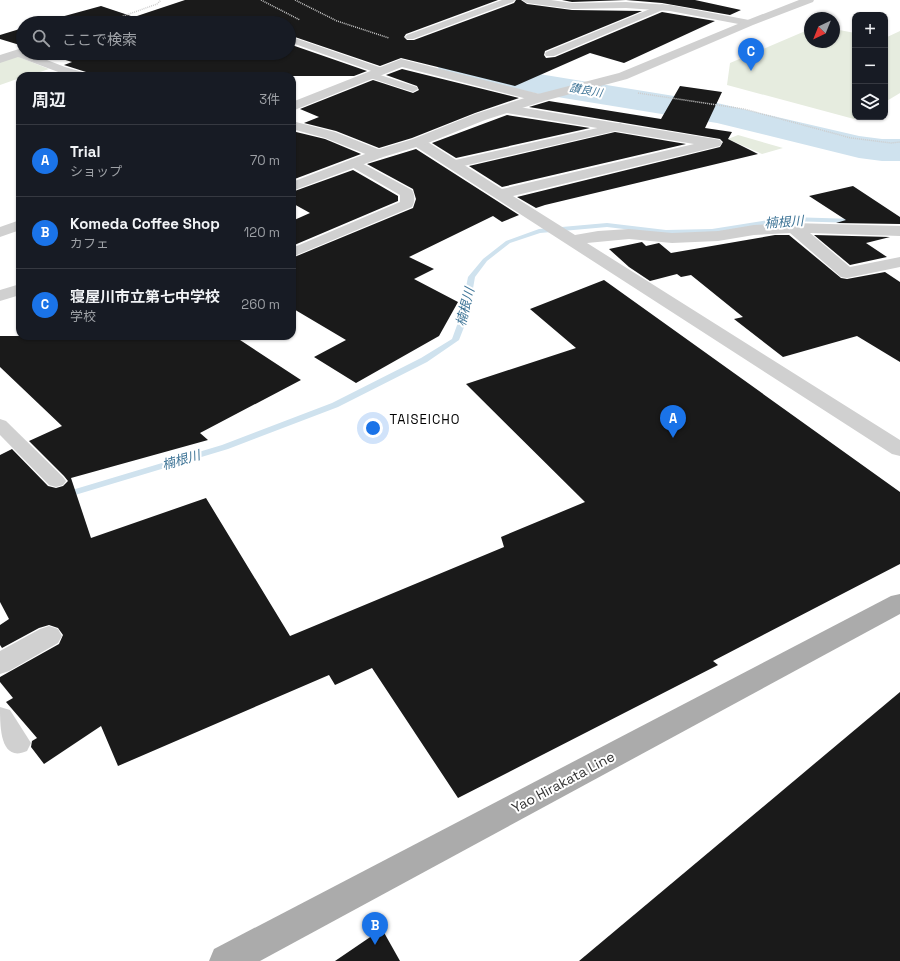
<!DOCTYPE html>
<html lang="ja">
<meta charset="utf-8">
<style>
:root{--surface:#171b24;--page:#242831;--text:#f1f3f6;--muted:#9ea1a6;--line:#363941;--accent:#1a73e8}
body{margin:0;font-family:"Space Grotesk","Noto Sans JP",sans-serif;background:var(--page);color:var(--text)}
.controls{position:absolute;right:12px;top:12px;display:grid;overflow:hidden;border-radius:8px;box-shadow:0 1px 3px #0004}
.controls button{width:36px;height:36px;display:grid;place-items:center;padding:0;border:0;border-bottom:1px solid var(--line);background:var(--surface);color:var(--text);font:20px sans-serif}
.compass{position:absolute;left:804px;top:12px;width:36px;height:36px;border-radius:50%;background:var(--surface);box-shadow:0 1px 3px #0004;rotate:223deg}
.you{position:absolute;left:373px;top:428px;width:14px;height:14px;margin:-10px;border:3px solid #fff;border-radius:50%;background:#1a73e8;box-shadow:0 0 0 6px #1a73e833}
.badge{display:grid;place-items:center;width:26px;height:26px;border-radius:50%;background:var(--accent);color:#fff;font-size:13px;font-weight:700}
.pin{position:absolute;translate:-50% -33px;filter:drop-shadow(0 1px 2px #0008)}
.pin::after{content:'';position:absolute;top:21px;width:14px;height:12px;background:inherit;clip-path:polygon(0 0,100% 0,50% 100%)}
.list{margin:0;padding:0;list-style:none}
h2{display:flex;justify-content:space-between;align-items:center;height:52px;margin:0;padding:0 16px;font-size:17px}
h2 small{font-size:13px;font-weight:400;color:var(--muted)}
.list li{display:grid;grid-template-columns:26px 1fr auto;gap:12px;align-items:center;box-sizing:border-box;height:72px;padding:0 16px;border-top:1px solid var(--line)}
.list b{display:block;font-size:15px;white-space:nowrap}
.list p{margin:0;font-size:13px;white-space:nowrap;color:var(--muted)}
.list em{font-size:13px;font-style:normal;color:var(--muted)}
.icon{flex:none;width:22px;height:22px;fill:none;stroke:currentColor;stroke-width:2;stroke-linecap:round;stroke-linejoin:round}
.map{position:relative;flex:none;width:900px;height:961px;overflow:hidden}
.search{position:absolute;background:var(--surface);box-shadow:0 1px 3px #0004;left:16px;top:16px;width:280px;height:44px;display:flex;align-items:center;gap:10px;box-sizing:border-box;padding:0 14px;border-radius:22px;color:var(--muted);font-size:15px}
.panel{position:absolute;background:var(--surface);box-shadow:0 1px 3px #0004;left:16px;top:72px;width:280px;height:268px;border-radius:12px}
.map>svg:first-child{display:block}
</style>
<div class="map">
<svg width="900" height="961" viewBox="0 0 900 961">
<rect width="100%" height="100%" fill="#fff"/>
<!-- green -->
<g fill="#e6ecdf">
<path d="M810 29V42H834V29L855 33V117H858L854 119 727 85 730 63Z"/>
<path d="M900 31V93L885 102V38Z"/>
<path d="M16 56 49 69 28 76H20V78L0 85V61Z"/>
<path d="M738 135 783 148 762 154 728 139Z"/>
</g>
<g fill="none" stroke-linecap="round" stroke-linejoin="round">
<!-- stream -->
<path fill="#cfe2ee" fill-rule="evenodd" d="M788 217 856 219 859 221 856 223 788 221 712 233 666 234 607 227 540 233 510 243 487 261 475 277 468 317 459 340 427 362 338 407 228 449 65 498 60 495 62 493 222 445 332 403 421 358 452 339 460 317 468 277 483 259 506 241 539 229 607 223 666 230 712 229Z"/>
<!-- river -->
<path fill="#cfe2ee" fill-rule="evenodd" d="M450 54 497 66 539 74 717 103 859 136 882 139H900V161H882L859 158 717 123 539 94 494 84 439 69 435 63 439 57Z"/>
</g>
<!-- building -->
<g fill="#1a1a1a">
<path d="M185 0H498L406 34 404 37 407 40H414L514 3 516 0H521L527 4 572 10 642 11 545 51 544 55 546 58 555 57 662 12 715 21 624 63 590 53 515 86 401 58 380 66 289 35V23H39L101 6 134 17Z"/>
<path d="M562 0H695L741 10 730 15 662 3 626 0 572 2Z"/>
<path d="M23 28V46L0 39V35Z"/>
<path d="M289 44 367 71 354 76H89L86 72 64 65 72 62 43 53H289Z"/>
<path d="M402 69 519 98 475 113 412 138 379 148 336 131 304 123 319 117 300 109 373 80 413 93 419 90 417 86 386 75Z"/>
<path d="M680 86 722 92 705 128 732 132 728 139 758 154 545 205 536 208 517 197 720 147 723 142 720 139 529 107 549 101 661 119Z"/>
<path d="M507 115 590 128 456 158 432 143Z"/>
<path d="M292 131 325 139 361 154 292 180Z"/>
<path d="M615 132 686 144 502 187 469 166Z"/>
<path d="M416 149 519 215 502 222 493 216 409 257 434 269 414 279 458 302 439 336 356 383 314 357 346 340 292 308V258L413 208 416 199 413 189 367 164Z"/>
<path d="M353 170 398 196V201L292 246V221L310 213 292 203V192Z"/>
<path d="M853 186 900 217V224L836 223 846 220 809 196Z"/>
<path d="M775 235H789L841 278 847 279 885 272 900 282V362L857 336 783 357 734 319 743 317 691 275 681 277 677 274 650 281 629 267 609 249 642 242 646 246 659 243 671 253Z"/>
<path d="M814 235 890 237 866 243 887 257 850 265Z"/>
<path d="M604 280 900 492V564L713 661 718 665 458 798 372 668 335 685 329 675 118 766 101 726 44 764 31 747 32 741 37 738 6 702 13 698 0 682V677L59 644 63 635 58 628 49 625 39 628 2 648 0 645V625L9 619 0 602V455L12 449 48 486 56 488 63 486 68 481 64 476 29 441 62 426 0 367V336H234L301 380 200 433 208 440 71 478 91 538 206 498 290 636 504 547 501 537 585 502 466 384 576 348 530 309Z"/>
<path d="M900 692V961H579Z"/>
<path d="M382 929 400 961H335Z"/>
</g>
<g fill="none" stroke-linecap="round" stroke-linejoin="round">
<!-- path -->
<g stroke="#cdcdcd" stroke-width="1.5" stroke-dasharray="1 1" stroke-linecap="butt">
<path d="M261 0 300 20"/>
<path d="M295 0 337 21 389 38"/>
<path d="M104 23 157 4 161 0"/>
<path d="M638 93 744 109 851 138 891 143 900 142"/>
</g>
<!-- service -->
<g fill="#d0d0d0" fill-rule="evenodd">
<path d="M502 0H515L513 2 413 39H407L405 37 407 35Z"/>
<path d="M662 4 665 5 667 7 665 9 554 56H546L545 54 546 52Z"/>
<path d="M289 36 385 69 386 71 385 73H377L289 42Z"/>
<path d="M371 72 417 87 418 89 413 92 367 77 366 75 367 73Z"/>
<path d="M620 123 624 125 626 127 624 129 455 168 451 167 449 164 451 161 455 160Z"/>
<path d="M354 159 412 190C415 195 415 202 412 207L292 257V248L400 202V195L350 166 348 163 350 160Z"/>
<path d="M0 419 6 421 63 477 66 481 63 485 56 487 49 485 0 435Z"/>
</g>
<!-- minor -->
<g fill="#d0d0d0" fill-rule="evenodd">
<path d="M522 0H551L572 3 626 2 670 5 749 20 755 23 749 26 670 11 626 8 572 9 527 3Z"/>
<path d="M19 49 23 50V53H29L65 67 86 73 88 76H69L18 57 0 63V55Z"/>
<path d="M401 59 544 95 545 98 544 101 539 102 402 67 292 111V102Z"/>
<path d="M506 105 715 139 720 140 722 143 720 146 513 196 575 235 598 231 629 229 672 233 718 231 754 225 794 223 900 226V236L810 233 850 267 900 257V267L847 278 841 277 790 233 754 235 718 241 672 243 629 239 587 243 900 440V456L892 454 413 145 411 142 413 139 418 138 423 139 502 189 694 144 501 112 499 109 501 106Z"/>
<path d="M292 121 335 132 383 151 385 154 383 157 378 158 373 157 325 138 292 129Z"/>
<path d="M20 220V230L0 237V227Z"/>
<path d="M49 626 58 629 62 636 58 643 9 671 0 674V651L40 629Z"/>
<path d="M0 707 10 710 31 743 27 751C0 763 0 727 0 707Z"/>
</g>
<!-- tertiary -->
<g fill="#d0d0d0" fill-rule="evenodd">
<path d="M799 0H814L813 2 753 25 627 79 544 101 485 120 423 145 383 157 292 191V182L373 151 413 139 475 114 534 95 619 73 745 21Z"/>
<path d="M20 284V295L0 301V290Z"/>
</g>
<!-- primary -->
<path fill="#ababab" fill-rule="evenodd" d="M900 594V614L260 961H209L214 949 891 596Z"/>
</g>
<g text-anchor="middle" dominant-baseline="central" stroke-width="4" stroke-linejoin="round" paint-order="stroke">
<!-- far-water labels -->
<g font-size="11" font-style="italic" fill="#3f7597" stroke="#fff">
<text transform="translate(586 90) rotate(10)">讃良川</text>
</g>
<!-- water labels -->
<g font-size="13" font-style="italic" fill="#3f7597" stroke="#fff">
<text transform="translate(784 222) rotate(-4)">楠根川</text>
<text transform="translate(465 307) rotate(-76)">楠根川</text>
<text transform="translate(181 460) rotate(-16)">楠根川</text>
</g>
<!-- neighbourhood labels -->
<g font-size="13" letter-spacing="1" fill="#000" stroke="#fff">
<text x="425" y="419">TAISEICHO</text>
</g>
<!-- near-street labels -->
<g font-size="14" fill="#333" stroke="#fff">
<text transform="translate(563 782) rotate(-28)">Yao Hirakata Line</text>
</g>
</g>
</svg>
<div class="controls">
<button>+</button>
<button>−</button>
<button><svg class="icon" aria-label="layers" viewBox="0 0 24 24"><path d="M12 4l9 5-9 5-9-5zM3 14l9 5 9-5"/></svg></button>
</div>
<svg class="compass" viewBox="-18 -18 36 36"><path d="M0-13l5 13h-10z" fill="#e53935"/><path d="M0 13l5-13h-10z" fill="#9ea1a6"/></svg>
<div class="you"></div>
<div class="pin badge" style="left:673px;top:438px">A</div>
<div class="pin badge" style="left:375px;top:945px">B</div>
<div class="pin badge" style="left:751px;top:71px">C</div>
<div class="search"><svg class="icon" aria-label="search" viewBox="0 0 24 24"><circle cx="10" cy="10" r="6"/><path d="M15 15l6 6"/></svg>ここで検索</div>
<section class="panel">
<h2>周辺<small>3件</small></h2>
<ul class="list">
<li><span class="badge">A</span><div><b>Trial</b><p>ショップ</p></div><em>70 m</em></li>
<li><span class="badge">B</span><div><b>Komeda Coffee Shop</b><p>カフェ</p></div><em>120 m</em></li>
<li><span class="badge">C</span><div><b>寝屋川市立第七中学校</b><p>学校</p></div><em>260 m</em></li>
</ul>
</section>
</div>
